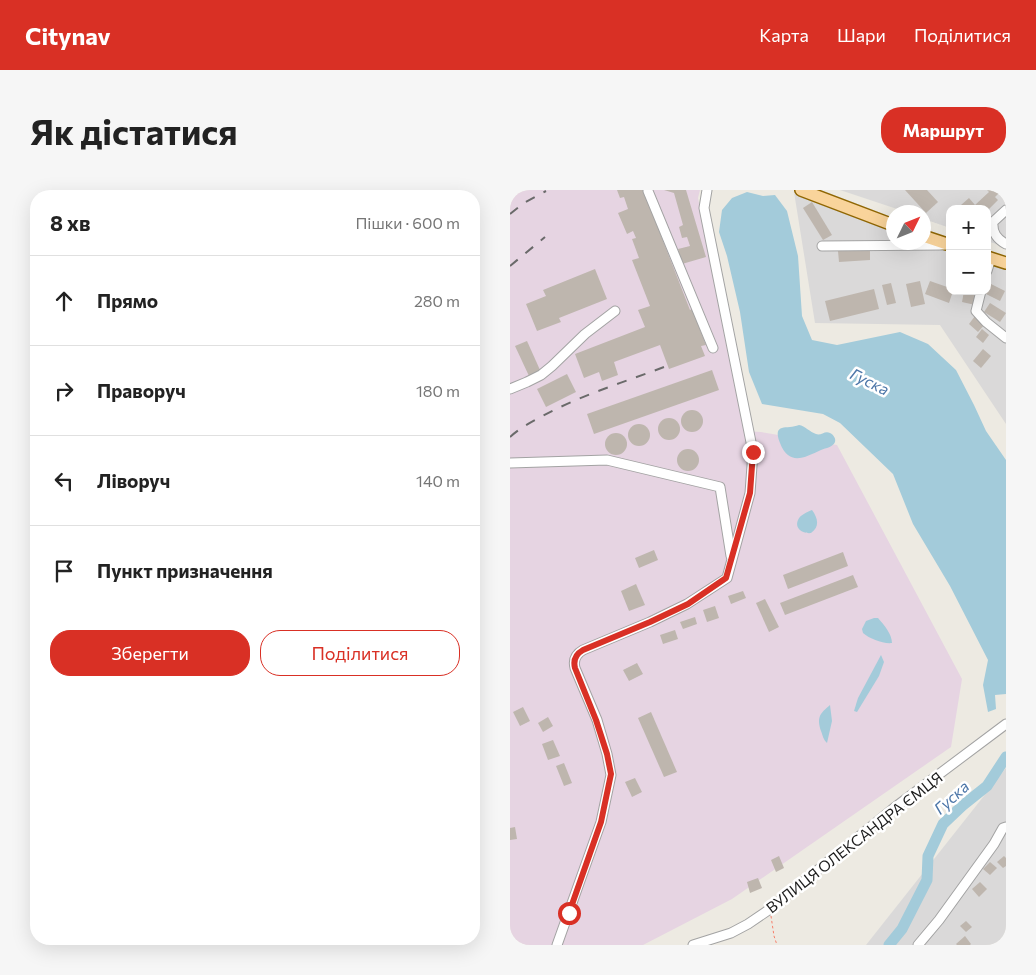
<!DOCTYPE html>
<html lang="uk">
<meta charset="utf-8">
<style>
:root{--surface:#fff;--page:#f6f6f6;--text:#222;--muted:#767676;--line:#e0e0e0;--accent:#d93025}
body{margin:0;font-family:Commissioner,sans-serif;background:var(--page);color:var(--text)}
.controls{position:absolute;right:15px;top:15px;display:grid;overflow:hidden;border-radius:10px;box-shadow:0 5px 20px #0002}
.controls button{width:45px;height:45px;display:grid;place-items:center;padding:0;border:0;border-bottom:1px solid var(--line);background:var(--surface);color:var(--text);font:25px sans-serif}
.compass{position:absolute;left:376px;top:15px;width:45px;height:45px;border-radius:50%;background:var(--surface);box-shadow:0 5px 20px #0002;rotate:47deg}
.stop{position:absolute;width:15px;height:15px;margin:-11px;border:4px solid #d93025;border-radius:50%;background:#fff}
.stop.end{background:#d93025;border-color:#fff;box-shadow:0 1px 5px #0008}
.list{margin:0;padding:0;list-style:none}
h2{display:flex;justify-content:space-between;align-items:center;height:65px;margin:0;padding:0 20px;font-size:21px}
h2 small{font-size:16px;font-weight:400;color:var(--muted)}
.list li{display:grid;grid-template-columns:32px 1fr auto;gap:15px;align-items:center;box-sizing:border-box;height:90px;padding:0 20px;border-top:1px solid var(--line)}
.list b{display:block;font-size:19px;white-space:nowrap}
.list em{font-size:16px;font-style:normal;color:var(--muted)}
.actions{display:flex;gap:10px;padding:15px 20px}
.actions a{flex:1;padding:11px 0;border:1px solid var(--accent);border-radius:20px;text-align:center;font-size:18px;color:var(--accent)}
.actions .main{background:var(--accent);color:#fff}
.icon{flex:none;width:28px;height:28px;fill:none;stroke:currentColor;stroke-width:2;stroke-linecap:round;stroke-linejoin:round}
.map{position:relative;flex:none;width:496px;height:755px;overflow:hidden;border-radius:20px}
header{display:flex;align-items:center;gap:30px;box-sizing:border-box;height:70px;padding:0 25px;background:var(--accent);color:#fff}
header strong{font-size:24px}
nav{display:flex;gap:28px;margin-inline-start:auto;font-size:18px}
.intro{display:flex;align-items:center;justify-content:space-between;box-sizing:border-box;height:120px;padding:0 30px}
h1{margin:0;font-size:35px}
.button{padding:12px 22px;border-radius:20px;background:var(--accent);color:#fff;font-size:18px;font-weight:700}
main{display:flex;gap:30px;padding:0 30px}
aside{flex:1;background:var(--surface);border-radius:20px;box-shadow:0 5px 20px #0002}
.map>svg:first-child{display:block}
</style>
<header>
<strong>Citynav</strong>
<nav><a>Карта</a><a>Шари</a><a>Поділитися</a></nav>
</header>
<div class="intro"><h1>Як дістатися</h1><a class="button">Маршрут</a></div>
<main>
<aside>
<h2>8 хв<small>Пішки · 600 m</small></h2>
<ul class="list">
<li><svg class="icon" aria-label="ahead" viewBox="0 0 24 24"><path d="M12 20V5M6 11l6-6 6 6"/></svg><div><b>Прямо</b></div><em>280 m</em></li>
<li><svg class="icon" aria-label="right" viewBox="0 0 24 24"><path d="M7 20v-9h11M14 6l5 5-5 5"/></svg><div><b>Праворуч</b></div><em>180 m</em></li>
<li><svg class="icon" aria-label="left" viewBox="0 0 24 24"><path d="M17 20v-9H6M10 6l-5 5 5 5"/></svg><div><b>Ліворуч</b></div><em>140 m</em></li>
<li><svg class="icon" aria-label="arrive" viewBox="0 0 24 24"><path d="M6 21V4h12l-3 4 3 4H6"/></svg><div><b>Пункт призначення</b></div></li>
</ul>
<div class="actions"><a class="main">Зберегти</a><a>Поділитися</a></div>
</aside>
<div class="map">
<svg width="496" height="755" viewBox="0 0 496 755">
<rect width="100%" height="100%" fill="#edeae2"/>
<!-- residential -->
<g fill="#dad9d9">
<path d="M330 0H496V57L477 51V19H440V38L414 29 413 22H396Z"/>
<path d="M284 2 383 38V52L440 59V101H477V72L496 78V234L430 135 305 133Z"/>
<path d="M496 578V755H356Z"/>
</g>
<!-- industrial -->
<path fill="#e6d4e2" d="M0 0H190L188 8 234 241 251 242 327 255 452 489 441 557 222 709 133 755H0Z"/>
<!-- water -->
<g fill="#a3cbda">
<path d="M237 2 253 6 265 5 277 21 288 66 292 126 302 150 327 155 390 142 418 154 446 180 464 215 476 241 496 270V504L485 505 486 519 478 522 473 495 478 470 440 396 403 334 383 284 330 233 313 224 252 214 239 182 230 122 217 66 209 42 212 20 222 8Z"/>
<path d="M289 235C295 236 300 242 306 244 311 246 315 240 320 243 324 245 326 249 325 252 323 257 316 258 311 260 294 268 279 276 270 253 262 232 277 240 289 235Z"/>
<path d="M302 320C308 328 310 337 301 343 294 344 284 339 288 330 290 325 297 322 302 320Z"/>
<path d="M364 428H368C374 435 382 444 382 453 373 454 360 449 353 443L352 439 356 431Z"/>
<path d="M371 465 374 472 369 486 347 522 344 521 348 508Z"/>
<path d="M320 515 322 531 317 553C313 549 313 546 311 541 307 528 309 524 320 515Z"/>
</g>
<g fill="none" stroke-linecap="round" stroke-linejoin="round">
<!-- river -->
<path stroke="#a3cbda" stroke-width="11" d="M379 755 392 739 417 690 418 666 433 634 452 616 477 596 496 567"/>
</g>
<!-- building -->
<g fill="#beb6ae">
<path d="M107 0H140L134 2 180 120 182 119 196 155 191 156 195 166 159 179 150 155 104 172 108 185 92 191 89 182 74 188 65 164 135 137 128 120 140 116 122 70 129 68 122 49 126 48 123 41 117 44 108 23 118 19 114 7 110 8Z"/>
<path d="M154 0H176L196 67 172 74 168 59 180 56 177 47 172 48 169 37 173 35 164 3Z"/>
<path d="M395 0H417L428 12 416 23Z"/>
<path d="M477 0H492L485 7 488 10 477 21V19H454L451 15 459 8 465 15 479 2Z"/>
<path d="M302 12 322 45 313 50 293 18Z"/>
<path d="M360 60V70L329 72 328 61Z"/>
<path d="M85 79 97 109 49 128 51 132 27 141 16 114 36 106 33 100Z"/>
<path d="M410 91 415 114 401 117 396 94Z"/>
<path d="M420 91 440 98V101H443L439 113 415 104Z"/>
<path d="M381 93 386 113 377 115 372 95Z"/>
<path d="M481 94 495 101 490 111 476 104Z"/>
<path d="M364 99 369 119 320 131 315 111Z"/>
<path d="M454 101H468L465 115 452 112Z"/>
<path d="M480 113 496 123 490 132 474 122Z"/>
<path d="M465 126 475 134 468 142 459 134Z"/>
<path d="M472 139 479 145 473 153 466 147Z"/>
<path d="M17 151 30 180 19 186 5 156Z"/>
<path d="M473 159 481 166 471 178 463 171Z"/>
<path d="M202 180 209 200 84 244 77 224Z"/>
<path d="M57 184 66 202 36 217 27 199Z"/>
<circle cx="182" cy="231" r="11"/>
<circle cx="159" cy="239" r="11"/>
<circle cx="129" cy="245" r="11"/>
<circle cx="106" cy="254" r="11"/>
<circle cx="178" cy="270" r="11"/>
<path d="M144 360 148 370 129 378 125 368Z"/>
<path d="M333 362 338 376 278 399 273 385Z"/>
<path d="M343 385 348 397 275 425 270 413Z"/>
<path d="M126 394 135 415 119 421 111 401Z"/>
<path d="M233 401 236 408 221 414 218 406Z"/>
<path d="M255 409 269 437 259 442 246 413Z"/>
<path d="M205 416 209 428 197 432 193 420Z"/>
<path d="M185 427 187 434 173 439 170 432Z"/>
<path d="M165 440 168 449 153 454 150 445Z"/>
<path d="M127 473 133 484 119 491 113 480Z"/>
<path d="M13 517 20 531 10 536 3 522Z"/>
<path d="M141 522 167 582 154 587 128 528Z"/>
<path d="M38 527 43 536 33 542 28 533Z"/>
<path d="M43 550 50 566 38 570 32 554Z"/>
<path d="M54 573 62 593 54 596 46 576Z"/>
<path d="M125 588 132 602 122 607 115 592Z"/>
<path d="M5 637 7 649 0 650V638Z"/>
<path d="M269 666 274 678 266 682 261 670Z"/>
<path d="M494 666 496 668V676L493 678 487 672Z"/>
<path d="M480 672 487 678 480 685 473 679Z"/>
<path d="M248 688 252 698 240 703 237 692Z"/>
<path d="M470 692 477 699 469 707 462 699Z"/>
<path d="M456 731 462 737 456 742 450 736Z"/>
<path d="M455 746 461 754 460 755H447L446 754Z"/>
</g>
<g fill="none" stroke-linecap="round" stroke-linejoin="round">
<defs>
<g id="minor">
<path d="M138 1 203 158"/>
<path d="M496 20 483 32C482 43 487 49 496 54"/>
<path d="M312 56 434 55"/>
<path d="M477 81 481 68"/>
<path d="M471 101 466 121 476 132 496 148"/>
<path d="M0 199 17 192 31 185 42 176 75 144 105 121"/>
<path d="M0 273 97 270 210 297 221 366"/>
<path d="M47 755 91 632 101 585 97 564 87 530 65 478C63 470 66 464 73 460L140 432 177 414 217 388 240 303 243 262 194 18 197 0"/>
<path d="M183 755 221 743 238 734 260 719 384 618 496 534"/>
<path d="M408 755 429 730 484 654 493 638 496 637"/>
</g>
<g id="major">
<path d="M291 0 383 35"/>
<path d="M413 46 440 55"/>
<path d="M477 67 496 73"/>
</g>
</defs>
<!-- minor casing -->
<use href="#minor" stroke="#a3a3a3" stroke-width="11"/>
<!-- major casing -->
<use href="#major" stroke="#906704" stroke-width="14"/>
<!-- path -->
<path stroke="#f67e6a" stroke-width="1" stroke-dasharray="2.5 2.5" stroke-linecap="butt" d="M261 726 264 746 267 755"/>
<!-- minor -->
<use href="#minor" stroke="#fff" stroke-width="9"/>
<!-- major -->
<use href="#major" stroke="#f9d49b" stroke-width="11"/>
<!-- rail -->
<g stroke="#6a6a6a" stroke-width="2" stroke-dasharray="10 10" stroke-linecap="butt">
<path d="M0 24 14 13 36 1"/>
<path d="M0 76 35 47"/>
<path d="M0 247C9 239 19 233 29 228 68 206 112 193 154 177"/>
</g>
</g>
<g fill="none" stroke-linecap="round" stroke-linejoin="round">
<!-- route -->
<path stroke="#d93025" stroke-width="6" d="M59 723 91 632 101 584 97 564 86 530 65 478C63 470 66 464 73 460L140 432 178 414 216 388 240 303 243 262"/>
</g>
<g text-anchor="middle" dominant-baseline="central" stroke-width="5" stroke-linejoin="round" paint-order="stroke">
<!-- street labels -->
<g font-size="15" fill="#1c1c1c" stroke="#fff">
<text transform="translate(344 652) rotate(-38)">ВУЛИЦЯ ОЛЕКСАНДРА ЄМЦЯ</text>
</g>
<!-- water labels -->
<g font-size="16" font-style="italic" fill="#4c76a8" stroke="#fff">
<text transform="translate(360 191) rotate(26)">Гуска</text>
<text transform="translate(441 607) rotate(-42)">Гуска</text>
</g>
</g>
</svg>
<div class="controls">
<button>+</button>
<button>−</button>
</div>
<svg class="compass" viewBox="-18 -18 36 36"><path d="M0-13l5 13h-10z" fill="#e53935"/><path d="M0 13l5-13h-10z" fill="#767676"/></svg>
<div class="stop" style="left:59px;top:723px"></div>
<div class="stop end" style="left:243px;top:262px"></div>
</div>
</main>
